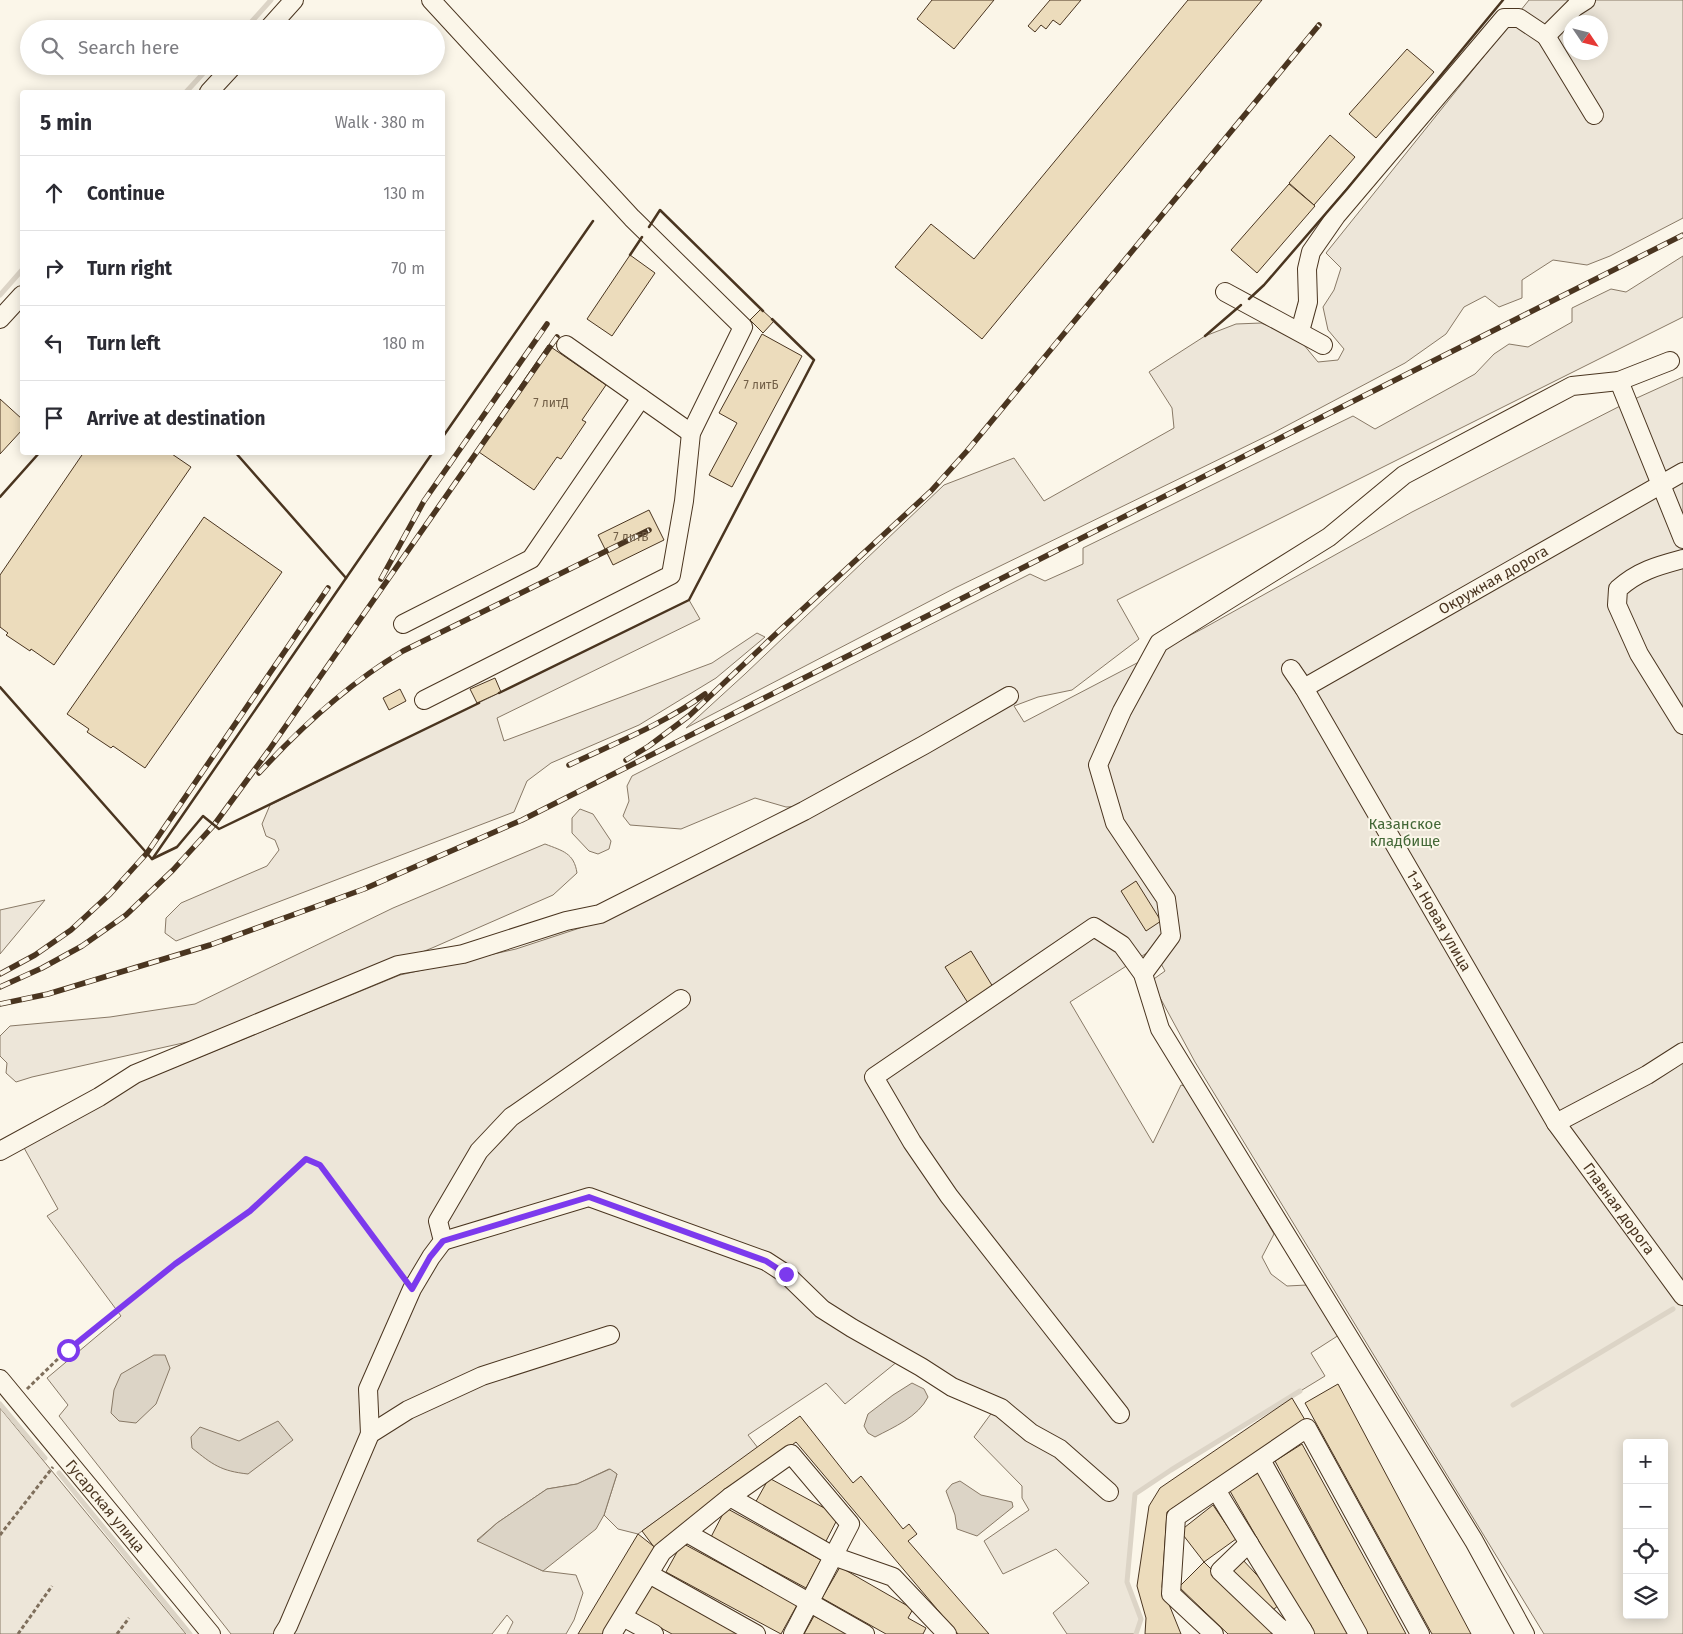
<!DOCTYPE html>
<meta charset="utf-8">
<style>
:root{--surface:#fff;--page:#f7f7f7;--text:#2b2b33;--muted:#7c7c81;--line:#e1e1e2}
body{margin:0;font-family:"Fira Sans",sans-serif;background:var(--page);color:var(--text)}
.controls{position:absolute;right:15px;bottom:15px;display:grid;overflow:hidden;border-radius:5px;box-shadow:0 2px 12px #0003}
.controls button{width:45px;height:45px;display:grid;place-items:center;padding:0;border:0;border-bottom:1px solid var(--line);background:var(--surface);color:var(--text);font:25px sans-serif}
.compass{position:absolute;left:1563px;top:15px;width:45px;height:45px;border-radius:50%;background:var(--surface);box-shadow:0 2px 12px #0003;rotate:125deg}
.stop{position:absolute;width:15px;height:15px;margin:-11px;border:4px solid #7c3aed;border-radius:50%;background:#fff}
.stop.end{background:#7c3aed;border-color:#fff;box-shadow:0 1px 5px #0008}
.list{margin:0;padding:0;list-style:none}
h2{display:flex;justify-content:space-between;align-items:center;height:65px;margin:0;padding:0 20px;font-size:21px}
h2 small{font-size:16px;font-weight:400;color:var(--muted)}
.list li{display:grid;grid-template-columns:32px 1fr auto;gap:15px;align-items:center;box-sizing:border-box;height:75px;padding:0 20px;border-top:1px solid var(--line)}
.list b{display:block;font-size:19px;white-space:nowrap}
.list em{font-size:16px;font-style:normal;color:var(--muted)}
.icon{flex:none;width:28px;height:28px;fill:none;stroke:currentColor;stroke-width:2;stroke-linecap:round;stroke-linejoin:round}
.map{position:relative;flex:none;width:1683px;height:1634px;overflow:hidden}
.search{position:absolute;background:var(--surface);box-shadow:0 2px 12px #0003;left:20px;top:20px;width:425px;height:55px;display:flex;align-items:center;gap:12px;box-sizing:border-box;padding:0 18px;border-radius:28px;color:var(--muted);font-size:19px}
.panel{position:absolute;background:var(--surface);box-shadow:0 2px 12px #0003;left:20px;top:90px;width:425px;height:365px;border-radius:5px}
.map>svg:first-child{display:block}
</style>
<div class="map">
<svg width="1683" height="1634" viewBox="0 0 1683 1634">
<rect width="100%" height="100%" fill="#fbf6e9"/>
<!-- green -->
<g fill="#ede6d9" stroke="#887966" fill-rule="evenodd">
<path d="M1529 0H1683V218L1610 256 1587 265 1553 260 1522 280V298L1499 307 1485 296 1464 307 1446 334 1405 363 1273 433 955 588 686 728 745 674 944 485 1014 458 1044 501 1174 428 1172 408 1149 372 1205 336 1236 324 1261 323 1299 339 1318 362 1338 360 1344 349 1328 330 1323 307 1334 290 1341 268 1326 253ZM1570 22H1600V52H1570Z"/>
<path d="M1683 256V317L1117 600 1139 639 1072 690 1038 697 1014 706 1024 722 1204 628 1412 512 1628 402 1683 377V1634H1544L1195 1062 1151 981 1165 971 1153 949 1070 1002 1153 1143 1181 1085 1188 1087 1274 1234 1262 1257 1271 1274 1287 1286 1307 1285 1339 1335 1311 1353 1325 1376 1171 1470 1135 1494 1127 1582 1141 1619 1136 1634H1067L1053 1613 1089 1583 1056 1549 1003 1574 984 1541 1029 1510 1022 1498V1486L974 1437 993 1411 898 1361 845 1404 826 1383 748 1435 758 1448 638 1534 618 1529 604 1515 617 1474 609 1469 577 1484 547 1489 497 1523 477 1540 543 1571 576 1575 583 1593 574 1620 566 1634H507L513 1622 507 1615 492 1634H231L59 1416 68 1405 47 1378 121 1316 47 1216 58 1209 23 1146 139 1082 400 975 516 949 601 921 811 806 786 807 755 798 681 829 630 825 623 816 629 801 627 786 632 776 1030 574 1045 581 1083 564V548L1353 416 1375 429 1475 374 1494 354 1509 344 1528 347 1572 322V308L1611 289 1626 292ZM1627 1443H1664V1615H1627Z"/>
<path d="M689 600 700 619 497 718 504 741 712 663 757 633 765 637 716 678 639 725 551 763 527 781 514 812 176 941 165 933 166 918 181 903 267 866 279 850 275 840 266 836 262 824 270 805Z"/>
<path d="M580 809 593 814 611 841 609 849 598 854 589 851 572 833V818Z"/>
<path d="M545 844C563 851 574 853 577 873L553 895 432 948 214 1036 32 1077 16 1082 6 1073 7 1063 0 1056V1036L10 1026 110 1017 195 1004 393 908Z"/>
<path d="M45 900 0 954V910Z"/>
<path d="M0 1408 186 1634H0Z"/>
</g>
<!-- water -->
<g fill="#dcd4c6" stroke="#887966">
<path d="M154 1355H165L170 1368 156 1404 136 1423 119 1421 111 1413 114 1390 121 1374Z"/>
<path d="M912 1383 924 1389 928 1397C918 1417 894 1427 875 1437L868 1433 864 1426 868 1414 893 1395Z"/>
<path d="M278 1421 293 1440 248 1474C221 1471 213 1465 192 1448L191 1437 200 1427 239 1441Z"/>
<path d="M610 1469 617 1474 604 1515 596 1529 543 1571 477 1541 497 1523 547 1489 577 1484Z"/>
<path d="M960 1481 981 1495 1012 1502 1013 1507 977 1536 957 1529 955 1515 946 1491 952 1484Z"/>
</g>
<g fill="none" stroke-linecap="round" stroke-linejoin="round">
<!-- stream -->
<g stroke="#dcd4c6" stroke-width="5">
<path d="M245 29 271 0"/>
<path d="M186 92 210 66"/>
<path d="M0 295 22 270"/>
<path d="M0 1404 45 1458"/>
<path d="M1513 1405 1673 1309"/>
<path d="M59 1473 190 1634"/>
<path d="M1136 1634 1141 1619 1127 1582 1135 1494 1171 1470 1300 1391"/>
</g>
</g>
<!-- building -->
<g fill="#ecdcbc" stroke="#4a3520">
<path d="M932 0H994L954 49 917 19Z"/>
<path d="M1050 0H1081L1060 25 1053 20 1046 29 1041 25 1035 32 1028 26Z"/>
<path d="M1188 0H1262L982 339 895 267 931 224 974 259Z"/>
<path d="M1407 49 1434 72 1376 138 1349 114Z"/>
<path d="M1330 135 1355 157 1314 205 1289 183Z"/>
<path d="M1289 184 1315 206 1257 273 1231 250Z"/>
<path d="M630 255 655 273 612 336 587 319Z"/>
<path d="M761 309 774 321 763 333 750 320Z"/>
<path d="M762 334 802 356 732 487 709 475 737 423 719 413Z"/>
<path d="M548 345 606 385 582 420 586 422 561 459 557 457 534 490 476 450Z"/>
<path d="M0 399 22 419V430L0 454Z"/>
<path d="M84 452H169L191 467 54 665 31 649 30 651 6 635 8 633 0 627V575Z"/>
<path d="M649 510 664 540 613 565 598 535Z"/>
<path d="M204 517 282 572 145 768 113 746 111 748 87 732 89 729 67 714Z"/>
<path d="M495 678 501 692 477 703 470 689Z"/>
<path d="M400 689 406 701 389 710 383 698Z"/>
<path d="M1136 881 1161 921 1146 931 1121 891Z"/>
<path d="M971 951 993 987 968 1003 945 967Z"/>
<path d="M1338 1384 1471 1634H1432L1305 1403Z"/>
<path d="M1292 1398 1305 1420 1167 1512 1162 1587 1181 1634H1145L1146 1618 1137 1586 1149 1506 1160 1488Z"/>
<path d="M800 1416 853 1483 861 1476 903 1529 909 1524 917 1534 908 1541 989 1634H958L796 1442 654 1547 642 1531Z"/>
<path d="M1302 1444 1406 1634H1368L1275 1461Z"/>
<path d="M1258 1473 1350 1634H1312L1230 1491Z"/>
<path d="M769 1478 839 1516 825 1543 754 1505Z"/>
<path d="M1213 1505 1236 1539 1204 1562 1180 1531Z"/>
<path d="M726 1508 821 1560 806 1588 711 1537Z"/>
<path d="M638 1534 657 1549 605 1634H578Z"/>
<path d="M682 1543 797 1605 781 1634 666 1572Z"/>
<path d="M1242 1559 1282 1602 1272 1611 1231 1570Z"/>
<path d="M1204 1562 1276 1634H1228L1179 1587Z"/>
<path d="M840 1567 913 1609 908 1618 926 1628 923 1634H886L822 1598Z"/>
<path d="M650 1585 741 1634H672L635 1614Z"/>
<path d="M814 1616 848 1634H804Z"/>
</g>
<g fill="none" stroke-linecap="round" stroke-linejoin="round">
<defs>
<g id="minor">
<path d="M268 29 294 0"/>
<path d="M1546 36 1594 115"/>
<path d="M209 92 233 66"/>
<path d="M1225 292 1323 345"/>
<path d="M0 319 22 295"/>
<path d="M1299 331 1302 324 1308 302 1307 269 1311 252 1336 216 1504 18H1519L1546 36 1575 7 1586 0"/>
<path d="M566 345 691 433"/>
<path d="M1619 381 1683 539"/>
<path d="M1683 559C1657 566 1638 571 1618 589L1617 605 1639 654 1683 725"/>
<path d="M403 624 531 559 641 398"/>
<path id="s1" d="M1291 669 1304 688 1556 1123 1683 1296"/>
<path id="s2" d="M1304 688 1683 472"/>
<path d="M424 700 671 575 684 501 691 433 743 327 632 218 431 0"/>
<path d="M1143 974 1171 936 1166 899 1115 823 1098 765 1122 711 1159 643 1329 537 1404 475 1572 386 1619 381 1670 361"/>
<path d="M1556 1123 1647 1075 1683 1052"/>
<path d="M0 1151 99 1097 135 1074 398 965 463 954 566 921 600 914 804 811 924 745 1009 696"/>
<path d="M443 1241 589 1197 766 1261 786 1274 822 1309 852 1328 921 1367 952 1387 1001 1408 1031 1433 1060 1449 1109 1492"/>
<path id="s3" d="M0 1379 211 1634"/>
<path d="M1120 1414 949 1196 912 1142 874 1077 1094 927 1122 945 1143 974 1160 1029 1474 1541 1525 1634"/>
<path d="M370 1434 368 1389 412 1289 431 1257 443 1241 438 1221 479 1151 511 1117 681 999"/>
<path d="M1261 1460 1358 1634"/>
<path d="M1216 1490 1305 1634"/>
<path d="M730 1497 833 1556 893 1577 947 1634"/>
<path d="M687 1533 865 1634"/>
<path d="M1249 1543 1220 1571 1282 1630 1302 1629"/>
<path d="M649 1574 756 1634"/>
<path d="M623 1617 654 1634"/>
<path d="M283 1634 288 1626 370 1434 408 1410 482 1376 610 1335"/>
<path d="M612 1634 662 1552 730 1497 791 1454 850 1524 793 1634"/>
<path d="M1214 1634 1171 1594 1176 1517 1307 1428 1420 1634"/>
</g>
</defs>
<!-- minor casing -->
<use href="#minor" stroke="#4a3520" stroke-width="20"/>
<!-- path -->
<g stroke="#7f6f5c" stroke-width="3" stroke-dasharray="4 2.5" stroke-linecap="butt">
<path d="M27 1389 67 1350 175 1264 250 1211 306 1159 320 1165 403 1276"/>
<path d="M0 1535 53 1467"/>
<path d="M18 1634 52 1586"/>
<path d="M117 1634 129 1618"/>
</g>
<!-- minor -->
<use href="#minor" stroke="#fbf6e9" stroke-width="18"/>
<defs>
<g id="rail">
<path d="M381 579 424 501 547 324"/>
<path d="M626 760 649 746 690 715 779 631 931 491 967 451 1319 25"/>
<path d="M569 765C615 743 664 724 705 694"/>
<path d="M259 773C302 726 348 684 403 651L649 530"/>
<path d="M0 974 35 955 71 930 110 894 147 853 328 588"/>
<path d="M0 987 42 968 82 946 126 915 173 870 214 825 269 750 557 337"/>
<path d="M0 1004 48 994 210 945 364 889 522 820 1683 235"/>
</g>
</defs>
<!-- rail casing -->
<use href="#rail" stroke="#4a3520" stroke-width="5.5"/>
<!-- rail -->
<use href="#rail" stroke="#fbf6e9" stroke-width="4" stroke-dasharray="11" stroke-linecap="butt"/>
<!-- wall -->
<g stroke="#4a3520" stroke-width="2.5">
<path d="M649 227 660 210 763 311"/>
<path d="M630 255 642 237"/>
<path d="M1249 299 1264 285 1347 189 1503 0"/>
<path d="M1205 336 1241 305"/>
<path d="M442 438 593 221"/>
<path d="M235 452 346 578"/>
<path d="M0 497 40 452"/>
<path d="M0 687 152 859"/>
<path d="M499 693 689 600 814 360 772 319"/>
<path d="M153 858 433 452"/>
<path d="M152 859 177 847 203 816 219 829 479 703"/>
</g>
</g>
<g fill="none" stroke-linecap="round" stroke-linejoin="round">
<!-- route -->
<path stroke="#7c3aed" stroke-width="6" d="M68 1350 175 1264 250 1211 306 1159 320 1165 412 1289 430 1257 443 1241 589 1197 766 1261 786 1274"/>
</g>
<g text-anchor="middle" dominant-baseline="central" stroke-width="4" stroke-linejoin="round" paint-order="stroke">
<!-- number labels -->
<g font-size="12" fill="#725f47">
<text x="761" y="385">7 литБ</text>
<text x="551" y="403">7 литД</text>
<text x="631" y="537">7 литВ</text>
</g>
<!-- street labels -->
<g font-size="15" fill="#4a3520" stroke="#fbf6e9">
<text stroke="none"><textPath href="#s2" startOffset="218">Окружная дорога</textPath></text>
<text stroke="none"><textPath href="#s1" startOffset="292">1-я Новая улица</textPath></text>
<text stroke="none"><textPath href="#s1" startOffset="632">Главная дорога</textPath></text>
<text stroke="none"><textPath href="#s3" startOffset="165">Гусарская улица</textPath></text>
</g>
<!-- park labels -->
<g font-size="15" fill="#436837" stroke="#fbf6e9">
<text x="1405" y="824">Казанское<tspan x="1405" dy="17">кладбище</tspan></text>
</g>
</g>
</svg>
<div class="controls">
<button>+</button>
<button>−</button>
<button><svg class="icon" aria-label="locate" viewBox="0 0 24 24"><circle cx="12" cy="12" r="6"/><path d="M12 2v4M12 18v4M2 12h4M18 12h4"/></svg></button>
<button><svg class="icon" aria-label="layers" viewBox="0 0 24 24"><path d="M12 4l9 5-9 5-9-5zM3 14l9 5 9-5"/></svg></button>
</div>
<svg class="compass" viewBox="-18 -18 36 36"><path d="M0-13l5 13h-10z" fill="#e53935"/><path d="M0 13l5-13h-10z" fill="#7c7c81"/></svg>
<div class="stop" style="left:68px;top:1350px"></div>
<div class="stop end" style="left:786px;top:1274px"></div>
<div class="search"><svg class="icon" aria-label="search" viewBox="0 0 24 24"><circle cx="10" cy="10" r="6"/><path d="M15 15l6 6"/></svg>Search here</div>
<section class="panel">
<h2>5 min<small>Walk · 380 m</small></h2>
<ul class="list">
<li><svg class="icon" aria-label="ahead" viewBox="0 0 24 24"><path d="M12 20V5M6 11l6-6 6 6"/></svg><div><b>Continue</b></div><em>130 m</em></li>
<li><svg class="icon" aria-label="right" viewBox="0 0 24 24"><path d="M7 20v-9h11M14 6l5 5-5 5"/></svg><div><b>Turn right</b></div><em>70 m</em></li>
<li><svg class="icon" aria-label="left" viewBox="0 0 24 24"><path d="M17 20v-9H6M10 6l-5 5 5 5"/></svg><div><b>Turn left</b></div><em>180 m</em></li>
<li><svg class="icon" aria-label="arrive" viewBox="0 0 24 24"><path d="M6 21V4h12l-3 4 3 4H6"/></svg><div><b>Arrive at destination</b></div></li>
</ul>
</section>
</div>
